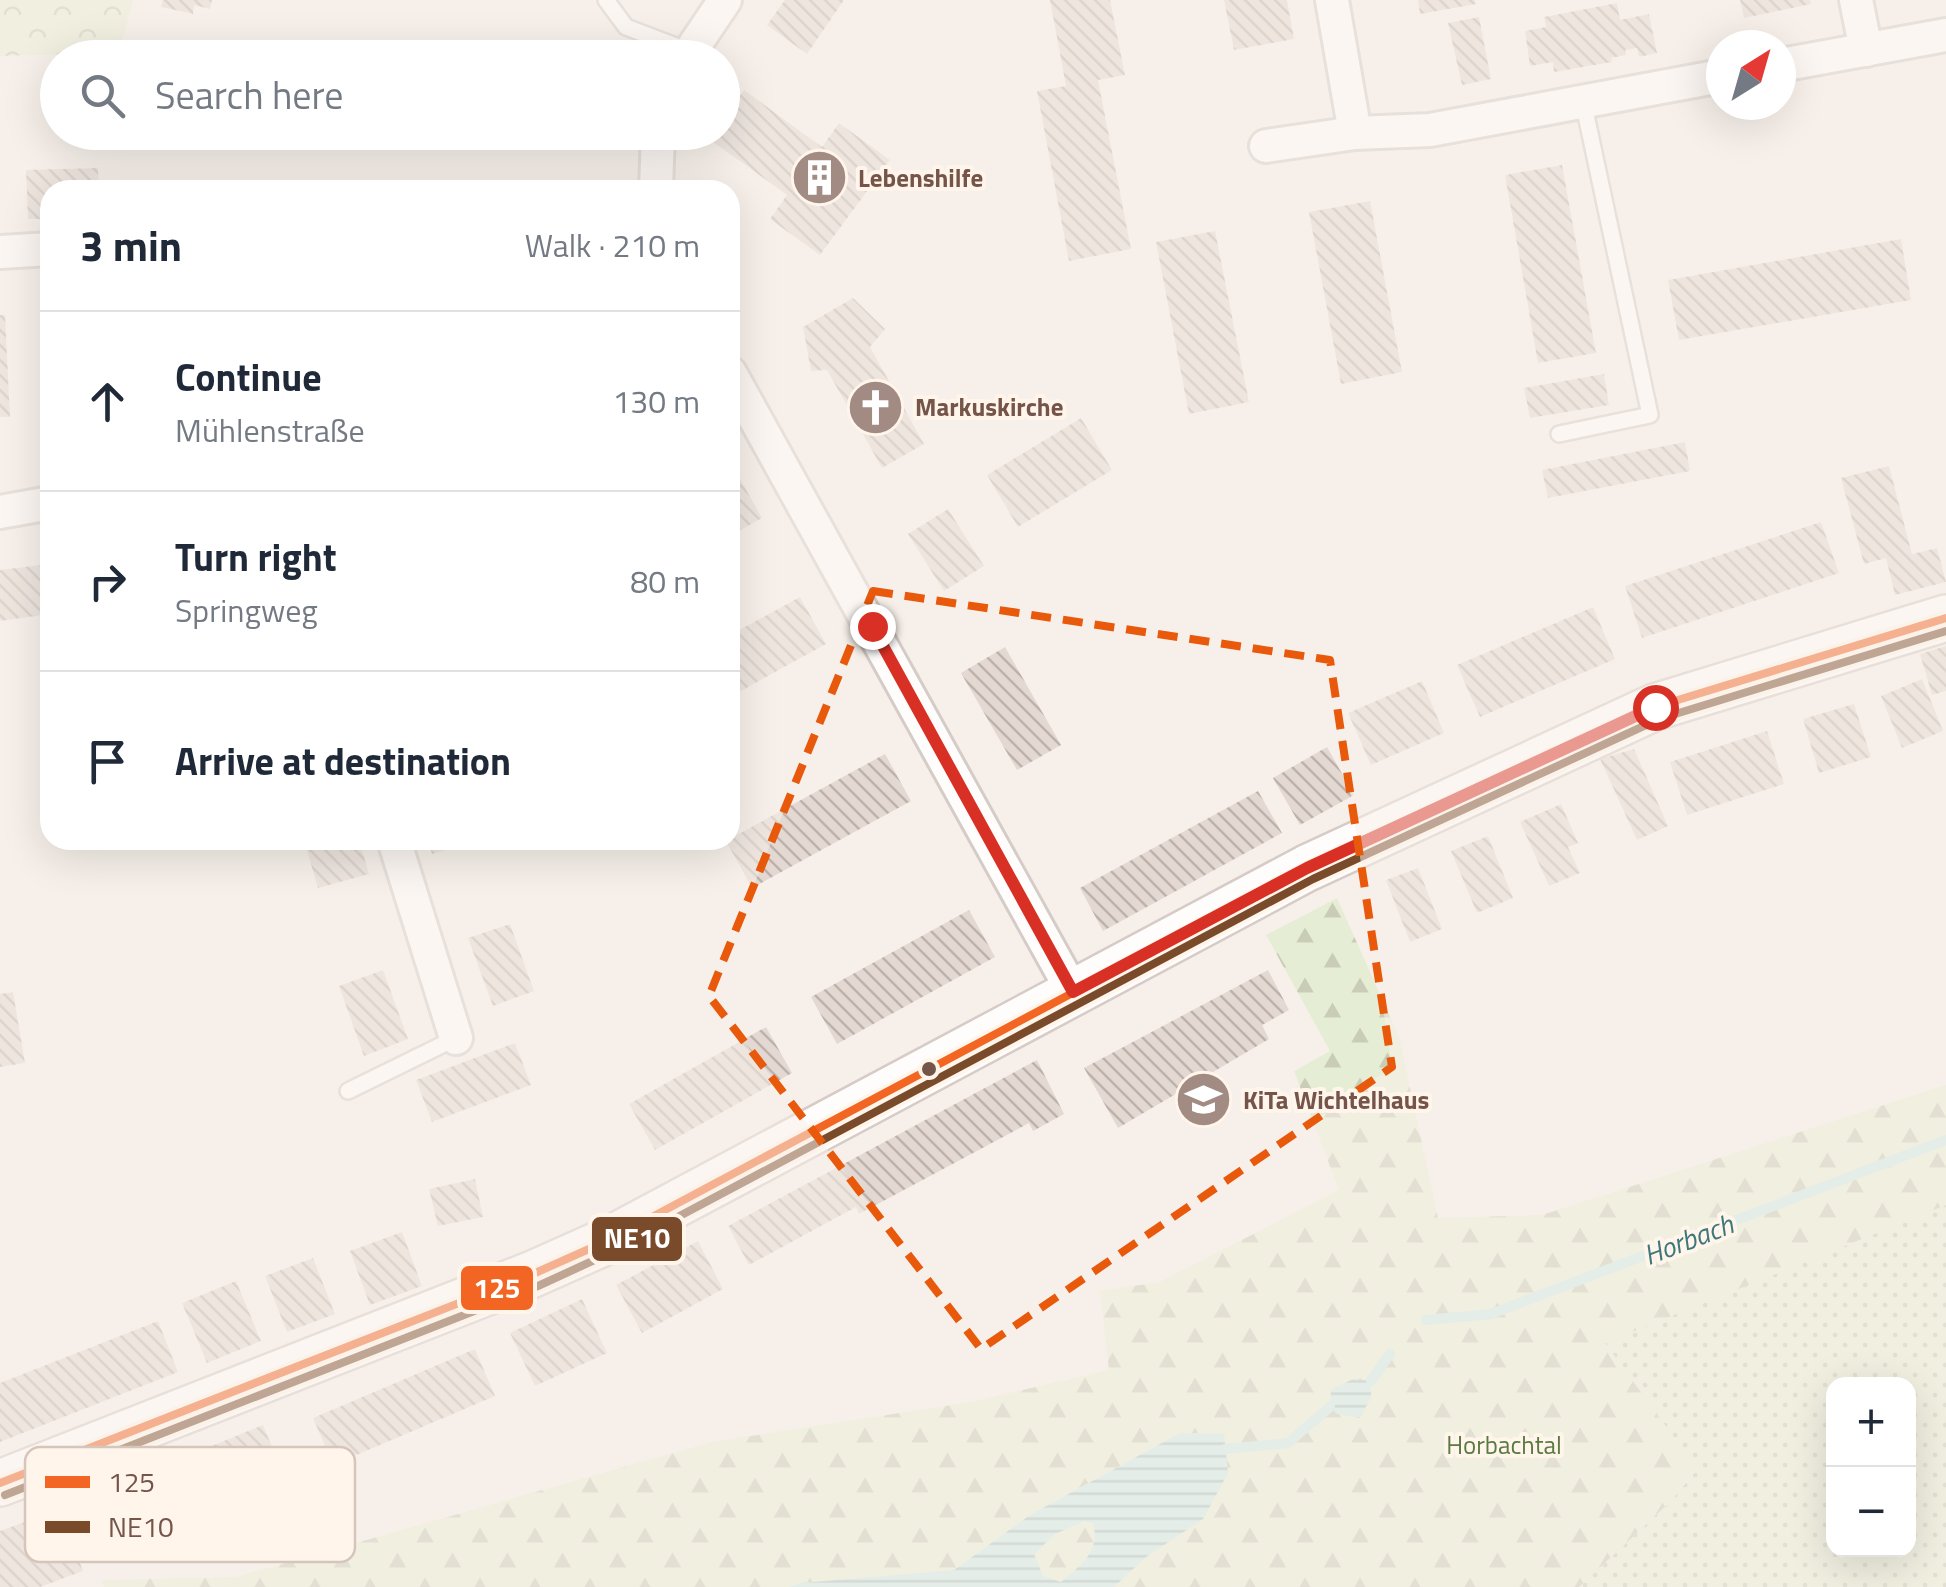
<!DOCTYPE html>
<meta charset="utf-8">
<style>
:root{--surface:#fff;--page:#f2f2f3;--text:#1f2937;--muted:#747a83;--line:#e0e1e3}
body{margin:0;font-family:"Titillium Web",sans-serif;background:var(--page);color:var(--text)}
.controls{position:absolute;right:30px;bottom:30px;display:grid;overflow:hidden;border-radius:20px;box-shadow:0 10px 40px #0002}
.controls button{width:90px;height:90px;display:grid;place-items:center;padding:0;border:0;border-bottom:2px solid var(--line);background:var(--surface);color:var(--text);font:50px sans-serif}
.compass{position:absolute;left:1706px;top:30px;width:90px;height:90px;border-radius:50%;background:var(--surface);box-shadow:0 10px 40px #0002;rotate:37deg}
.stop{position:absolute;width:30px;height:30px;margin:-22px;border:8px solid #d93025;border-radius:50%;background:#fff}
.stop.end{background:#d93025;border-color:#fff;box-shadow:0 2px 10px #0008}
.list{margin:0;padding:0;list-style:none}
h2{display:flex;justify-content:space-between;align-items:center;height:130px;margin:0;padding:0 40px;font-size:42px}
h2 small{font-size:32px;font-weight:400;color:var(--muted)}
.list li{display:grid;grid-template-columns:65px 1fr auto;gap:30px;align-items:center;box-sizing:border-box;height:180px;padding:0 40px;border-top:2px solid var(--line)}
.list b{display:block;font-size:38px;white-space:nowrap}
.list p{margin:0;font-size:32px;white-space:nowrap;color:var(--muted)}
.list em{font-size:32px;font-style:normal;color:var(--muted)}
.icon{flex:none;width:55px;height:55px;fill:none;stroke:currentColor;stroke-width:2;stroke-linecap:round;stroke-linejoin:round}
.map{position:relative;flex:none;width:1946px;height:1587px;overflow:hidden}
.search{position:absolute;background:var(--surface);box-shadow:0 10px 40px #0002;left:40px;top:40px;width:700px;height:110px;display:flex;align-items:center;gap:25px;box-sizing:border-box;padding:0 35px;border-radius:55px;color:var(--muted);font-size:38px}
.panel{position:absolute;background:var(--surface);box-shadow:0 10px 40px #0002;left:40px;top:180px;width:700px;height:670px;border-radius:30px}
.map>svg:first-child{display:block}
</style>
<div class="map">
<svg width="1946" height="1587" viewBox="0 0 1946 1587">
<defs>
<pattern id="grass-dots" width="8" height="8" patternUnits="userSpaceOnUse" patternTransform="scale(2.5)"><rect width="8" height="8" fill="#e6edd5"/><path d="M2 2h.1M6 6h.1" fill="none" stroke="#c9cdb8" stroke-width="1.8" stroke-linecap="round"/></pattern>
<pattern id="forest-firs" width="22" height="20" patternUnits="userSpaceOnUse" patternTransform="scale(2.5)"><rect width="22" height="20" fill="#e6edd5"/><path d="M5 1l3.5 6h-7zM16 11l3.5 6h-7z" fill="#c9cdb8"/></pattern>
<pattern id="park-crowns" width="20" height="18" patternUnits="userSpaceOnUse" patternTransform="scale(2.5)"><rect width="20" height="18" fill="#e6edd5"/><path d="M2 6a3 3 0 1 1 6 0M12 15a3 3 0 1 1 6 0" fill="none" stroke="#c9cdb8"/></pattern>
<pattern id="water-rules" width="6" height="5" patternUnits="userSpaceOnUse" patternTransform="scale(2.5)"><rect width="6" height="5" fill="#cce8e6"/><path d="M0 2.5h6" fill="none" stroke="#aabfbc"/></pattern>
<pattern id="building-back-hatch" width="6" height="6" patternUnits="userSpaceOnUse" patternTransform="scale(2.5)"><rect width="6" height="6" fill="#e3d8d2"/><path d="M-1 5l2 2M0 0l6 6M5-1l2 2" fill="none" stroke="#bdb2ac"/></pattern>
</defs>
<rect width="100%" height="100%" fill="#f7f0ea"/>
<!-- grass -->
<path fill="url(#grass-dots)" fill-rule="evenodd" d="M1946 1205V1587H1579L1669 1503 1697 1470 1604 1343ZM1834 1384H1908V1550H1834Z"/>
<!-- forest -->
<g fill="url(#forest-firs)">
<path d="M1337 898 1399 1037 1438 1218 1542 1215 1946 1085V1205L1605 1343 1697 1469 1669 1503 1579 1587H1114L1146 1557 1203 1519 1224 1434 1180 1433 1030 1515 954 1570 801 1583 789 1587H104L101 1580 236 1577 712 1442 971 1402 1109 1370 1100 1291 1160 1282 1339 1190 1294 1071 1330 1051 1266 935Z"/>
<path d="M1085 1521 1093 1524C1101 1551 1080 1566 1061 1582L1043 1576 1033 1554 1055 1534Z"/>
</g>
<!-- park -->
<path fill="url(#park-crowns)" d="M0 0H133L119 53 0 56Z"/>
<!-- water -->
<g fill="url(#water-rules)" fill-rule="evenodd">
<path d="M1353 1379 1371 1381V1397L1360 1418 1337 1414 1330 1407 1331 1390Z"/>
<path d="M1180 1433 1224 1434 1228 1473 1203 1519 1146 1557 1114 1587H789L801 1583 954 1570 1030 1515ZM1085 1521 1093 1524C1101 1551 1080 1566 1061 1582L1043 1576 1034 1554 1055 1534Z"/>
</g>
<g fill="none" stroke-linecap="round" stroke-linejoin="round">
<!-- stream -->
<g stroke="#cce8e6" stroke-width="10">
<path d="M1426 1320 1491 1314 1946 1140"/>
<path d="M1371 1381 1390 1354"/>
<path d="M1225 1449 1288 1443 1330 1407"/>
</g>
</g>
<!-- building -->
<g fill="url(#building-back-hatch)">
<path d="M163 0H212L210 9 194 5 193 14 161 7Z"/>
<path d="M785 0H844L807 54 767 25Z"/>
<path d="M1050 0H1110L1125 75 1098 80 1131 249 1069 261 1037 91 1066 86Z"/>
<path d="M1224 0H1287L1294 39 1234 50Z"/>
<path d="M1418 0H1475L1476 4 1420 14Z"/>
<path d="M1740 0H1810L1811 4 1744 18Z"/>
<path d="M1617 3 1620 20 1649 14 1657 53 1639 57 1637 48 1625 50 1626 55 1611 58 1612 62 1554 72 1553 62 1530 66 1525 31 1546 27 1544 17Z"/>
<path d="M1479 17 1491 79 1462 85 1448 23Z"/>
<path d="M744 90 822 147 839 123 890 160 820 255 770 219 787 195 709 139 713 132H722V120Z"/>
<path d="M1562 165 1596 353 1538 363 1505 175Z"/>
<path d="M98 168 99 190H50V219H28L26 170Z"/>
<path d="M1370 201 1402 372 1341 384 1309 212Z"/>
<path d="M1215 231 1249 402 1189 414 1156 242Z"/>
<path d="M1901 239 1911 300 1679 340 1668 280Z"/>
<path d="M853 298 885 329 870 347 924 444 882 468 827 370 811 371 803 327Z"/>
<path d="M0 315H5L10 417H0Z"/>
<path d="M1604 374 1609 405 1530 418 1524 388Z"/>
<path d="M1081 418 1112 470 1018 527 987 475Z"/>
<path d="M1685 442 1690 471 1548 498 1542 470Z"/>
<path d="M730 461 762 518 730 536Z"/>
<path d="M1889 466 1912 554 1937 548 1946 582 1895 595 1886 558 1864 564 1841 478Z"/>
<path d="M948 509 984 566 944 591 908 534Z"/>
<path d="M1821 522 1839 573 1642 638 1625 586Z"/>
<path d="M50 564V614L0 621V570Z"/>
<path d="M800 597 826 644 730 697V635Z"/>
<path d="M1593 607 1615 659 1480 717 1457 665Z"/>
<path d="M1946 646V691L1932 695 1920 654Z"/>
<path d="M1005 647 1061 745 1017 770 961 673Z"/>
<path d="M1922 679 1943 731 1902 748 1881 696Z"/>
<path d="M1422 681 1444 733 1371 765 1348 713Z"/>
<path d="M1854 704 1871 757 1819 773 1803 719Z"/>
<path d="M1767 731 1784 784 1687 815 1670 762Z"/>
<path d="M1327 747 1354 795 1300 825 1273 778Z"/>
<path d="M1634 749 1668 826 1637 840 1600 759Z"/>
<path d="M885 754 911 801 752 888 726 841Z"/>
<path d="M1258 791 1282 833 1103 931 1080 888Z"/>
<path d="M1561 804 1578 843 1568 847 1580 873 1549 886 1520 822Z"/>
<path d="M1488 836 1513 898 1477 913 1451 851Z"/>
<path d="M304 840H359L369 874 318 888Z"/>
<path d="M428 840H476V841L432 854Z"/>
<path d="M1418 868 1442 929 1410 942 1386 880Z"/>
<path d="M969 910 995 957 837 1044 811 997Z"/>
<path d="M510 924 534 991 493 1006 468 938Z"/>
<path d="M383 970 408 1039 364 1056 339 986Z"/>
<path d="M1268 970 1289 1010 1262 1025 1269 1039 1118 1128 1084 1068Z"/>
<path d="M13 992 25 1063 0 1067V994Z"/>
<path d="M766 1027 792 1073 655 1150 629 1104Z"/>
<path d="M515 1043 531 1085 432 1122 416 1080Z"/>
<path d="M1037 1060 1064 1114 1033 1131 1029 1123 859 1214 856 1207 749 1265 728 1226Z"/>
<path d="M475 1179 483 1217 438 1226 429 1189Z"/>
<path d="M402 1232 422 1286 370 1305 350 1251Z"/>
<path d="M698 1241 723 1289 642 1333 616 1285Z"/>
<path d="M313 1258 335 1314 287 1332 265 1276Z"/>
<path d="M236 1281 261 1341 207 1363 182 1303Z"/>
<path d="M582 1299 607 1353 535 1386 510 1333Z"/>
<path d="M158 1321 178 1372 0 1442V1383Z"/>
<path d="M475 1349 495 1396 333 1465 313 1418Z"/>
<path d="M263 1425 284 1476 156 1526 136 1477Z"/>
<path d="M60 1509 83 1571 40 1587H0V1531Z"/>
</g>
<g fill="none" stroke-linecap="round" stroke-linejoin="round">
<defs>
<g id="lane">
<path d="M606 0 626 27 689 51"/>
<path d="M1559 434 1650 415 1583 101"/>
<path d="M348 1091 456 1038"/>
</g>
<g id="street">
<path d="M1332 0 1355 133"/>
<path d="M1856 0 1866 50"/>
<path d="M686 58 725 0"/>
<path d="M1781 65 1946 35"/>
<path d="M1266 146 1355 133 1430 130 1721 76"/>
<path d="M656 190 658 132"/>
<path d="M0 252 50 249"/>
<path d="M730 373 1073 992"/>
<path d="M0 512 50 503"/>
<path d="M394 840 456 1038"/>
</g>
<path id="secondary" d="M0 1483 533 1274 607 1241 1307 868 1655 707 1946 618"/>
</defs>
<!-- lane casing -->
<use href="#lane" stroke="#d6ccc7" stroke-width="20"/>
<!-- street casing -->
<use href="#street" stroke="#d6ccc7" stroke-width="38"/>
<!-- secondary casing -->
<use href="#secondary" stroke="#d6cbc6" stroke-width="50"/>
<!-- lane -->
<use href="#lane" stroke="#fefdfc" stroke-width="15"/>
<!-- street -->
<use href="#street" stroke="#fefdfc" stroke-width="32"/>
<!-- secondary -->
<use href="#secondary" stroke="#fefdfc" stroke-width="45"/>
<defs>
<path id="bus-1" d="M0 1483 533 1274 607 1241 1307 868 1655 707 1946 618"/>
<path id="bus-2" d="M5 1495 538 1286 612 1252 1313 879 1659 719 1946 631"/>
</defs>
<!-- bus-1 casing -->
<use href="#bus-1" stroke="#fff5eb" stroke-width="15"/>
<!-- bus-2 casing -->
<use href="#bus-2" stroke="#fff5eb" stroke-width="15"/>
<!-- bus-1 -->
<use href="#bus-1" stroke="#f26522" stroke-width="8"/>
<!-- bus-2 -->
<use href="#bus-2" stroke="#7a4b2a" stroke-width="8"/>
</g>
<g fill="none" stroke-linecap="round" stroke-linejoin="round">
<!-- route -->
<path stroke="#d93025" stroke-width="12" d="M872 626 1073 992 1307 868 1655 707"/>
</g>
<!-- marked area -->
<path d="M0 0H1946V1587H0ZM873 591 1330 660 1392 1067 981 1349 709 996Z" fill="#f7f0ea" fill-opacity=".55" fill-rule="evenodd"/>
<path fill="none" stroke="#e8590c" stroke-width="8" stroke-dasharray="20 12" stroke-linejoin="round" d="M873 591 1330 660 1392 1067 981 1349 709 996Z"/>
<!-- icons -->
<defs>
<symbol id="building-disc" viewBox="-11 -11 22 22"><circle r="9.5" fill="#a28b82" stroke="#fff5eb"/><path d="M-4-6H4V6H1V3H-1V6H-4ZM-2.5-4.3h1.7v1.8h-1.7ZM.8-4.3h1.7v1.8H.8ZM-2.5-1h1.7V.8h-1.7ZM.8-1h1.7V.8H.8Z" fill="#fff"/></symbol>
<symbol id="church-disc" viewBox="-11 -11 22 22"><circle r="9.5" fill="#a28b82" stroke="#fff5eb"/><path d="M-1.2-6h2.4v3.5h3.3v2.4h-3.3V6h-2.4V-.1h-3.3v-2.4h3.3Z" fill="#fff"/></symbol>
<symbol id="school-disc" viewBox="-11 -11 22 22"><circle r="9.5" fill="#a28b82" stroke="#fff5eb"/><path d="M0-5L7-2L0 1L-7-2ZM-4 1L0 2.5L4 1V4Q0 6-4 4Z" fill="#fff"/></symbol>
</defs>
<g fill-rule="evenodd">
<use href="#building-disc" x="788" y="146" width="63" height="63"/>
<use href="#church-disc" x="844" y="376" width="63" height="63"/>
<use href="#school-disc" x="1172" y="1068" width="63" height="63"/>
</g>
<!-- markers -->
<circle fill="#75544a" stroke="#fff5eb" stroke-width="4" cx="929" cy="1069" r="9"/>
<g text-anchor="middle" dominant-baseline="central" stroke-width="8" stroke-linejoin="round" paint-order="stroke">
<!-- poi labels -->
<g font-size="25" font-weight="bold" fill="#75544a" stroke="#fff5eb" text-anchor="start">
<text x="858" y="178">Lebenshilfe</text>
<text x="915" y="407">Markuskirche</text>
<text x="1243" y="1100">KiTa Wichtelhaus</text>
</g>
<!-- park labels -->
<g font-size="25" fill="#5a7a42" stroke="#fff5eb">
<text x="1504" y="1445">Horbachtal</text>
</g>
<!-- water labels -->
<g font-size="28" font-style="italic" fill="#3e787a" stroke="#fff5eb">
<text transform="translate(1688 1239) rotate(-21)">Horbach</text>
</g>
</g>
<!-- legend -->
<rect x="25" y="1447" width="330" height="115" rx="15" fill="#fff5eb" stroke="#d6c5bb" stroke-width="2.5"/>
<rect x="45" y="1476" width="45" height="12" fill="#f26522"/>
<rect x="45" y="1521" width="45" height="12" fill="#7a4b2a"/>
<g font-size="28" fill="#75544a">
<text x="108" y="1492">125</text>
<text x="108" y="1537">NE10</text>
</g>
<g stroke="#fff5eb" stroke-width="4">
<rect x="590" y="1215" width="94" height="48" rx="10" fill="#7a4b2a"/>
<rect x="459" y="1264" width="76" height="48" rx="10" fill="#f26522"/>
</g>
<g font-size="28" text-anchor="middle" font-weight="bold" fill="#fff">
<text x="637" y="1248">NE10</text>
<text x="497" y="1298">125</text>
</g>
</svg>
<div class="controls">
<button>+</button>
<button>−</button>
</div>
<svg class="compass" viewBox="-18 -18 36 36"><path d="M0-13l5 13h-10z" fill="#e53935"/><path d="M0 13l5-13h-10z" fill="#747a83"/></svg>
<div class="stop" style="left:1655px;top:707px"></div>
<div class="stop end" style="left:872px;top:626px"></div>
<div class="search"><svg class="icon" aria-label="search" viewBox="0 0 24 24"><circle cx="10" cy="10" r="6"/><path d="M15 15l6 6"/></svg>Search here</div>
<section class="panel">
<h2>3 min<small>Walk · 210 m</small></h2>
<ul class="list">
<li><svg class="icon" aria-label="ahead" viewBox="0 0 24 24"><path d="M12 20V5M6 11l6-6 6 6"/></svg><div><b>Continue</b><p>Mühlenstraße</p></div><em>130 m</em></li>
<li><svg class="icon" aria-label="right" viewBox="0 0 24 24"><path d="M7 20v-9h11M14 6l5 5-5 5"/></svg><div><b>Turn right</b><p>Springweg</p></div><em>80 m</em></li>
<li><svg class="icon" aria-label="arrive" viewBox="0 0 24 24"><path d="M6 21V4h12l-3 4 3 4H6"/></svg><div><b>Arrive at destination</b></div></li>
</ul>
</section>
</div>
